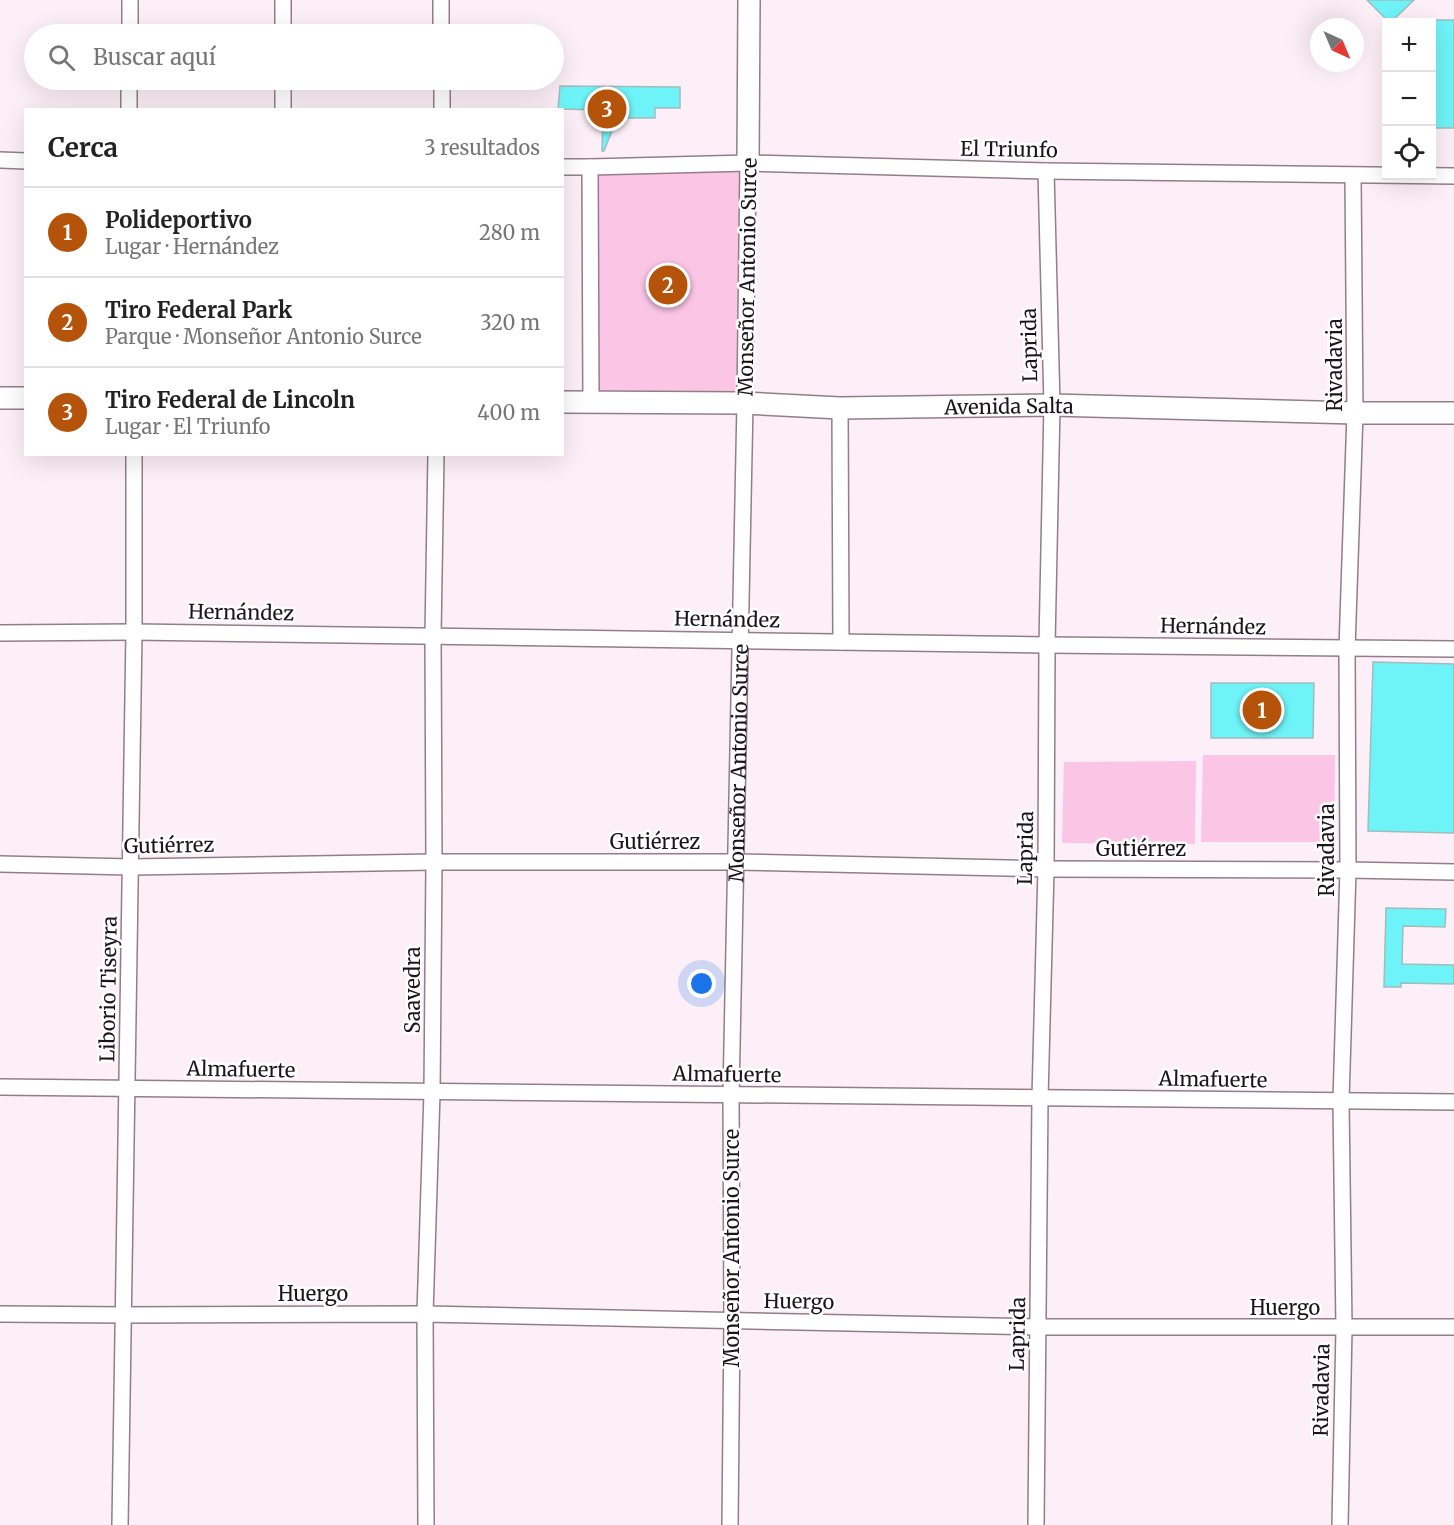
<!DOCTYPE html>
<html lang="es">
<meta charset="utf-8">
<style>
:root{--surface:#fff;--page:#f6f6f6;--text:#222;--muted:#767676;--line:#e0e0e0;--accent:#b45309}
body{margin:0;font-family:Merriweather,serif;background:var(--page);color:var(--text)}
.controls{position:absolute;right:18px;top:18px;display:grid;overflow:hidden;border-radius:0px;box-shadow:0 6px 24px #0002}
.controls button{width:54px;height:54px;display:grid;place-items:center;padding:0;border:0;border-bottom:2px solid var(--line);background:var(--surface);color:var(--text);font:30px sans-serif}
.compass{position:absolute;left:1310px;top:18px;width:54px;height:54px;border-radius:50%;background:var(--surface);box-shadow:0 6px 24px #0002;rotate:136deg}
.you{position:absolute;left:702px;top:984px;width:21px;height:21px;margin:-15px;border:4px solid #fff;border-radius:50%;background:#1a73e8;box-shadow:0 0 0 9px #1a73e833}
.badge{display:grid;place-items:center;width:39px;height:39px;border-radius:50%;background:var(--accent);color:#fff;font-size:20px;font-weight:700}
.pin{position:absolute;translate:-50% -50%;border:3px solid #fff;box-shadow:0 2px 6px #0006}
.list{margin:0;padding:0;list-style:none}
h2{display:flex;justify-content:space-between;align-items:center;height:78px;margin:0;padding:0 24px;font-size:26px}
h2 small{font-size:20px;font-weight:400;color:var(--muted)}
.list li{display:grid;grid-template-columns:39px 1fr auto;gap:18px;align-items:center;box-sizing:border-box;height:90px;padding:0 24px;border-top:2px solid var(--line)}
.list b{display:block;font-size:22px;white-space:nowrap}
.list p{margin:0;font-size:20px;white-space:nowrap;color:var(--muted)}
.list em{font-size:20px;font-style:normal;color:var(--muted)}
.icon{flex:none;width:33px;height:33px;fill:none;stroke:currentColor;stroke-width:2;stroke-linecap:round;stroke-linejoin:round}
.map{position:relative;flex:none;width:1454px;height:1525px;overflow:hidden}
.search{position:absolute;background:var(--surface);box-shadow:0 6px 24px #0002;left:24px;top:24px;width:540px;height:66px;display:flex;align-items:center;gap:15px;box-sizing:border-box;padding:0 21px;border-radius:33px;color:var(--muted);font-size:22px}
.panel{position:absolute;background:var(--surface);box-shadow:0 6px 24px #0002;left:24px;top:108px;width:540px;height:348px;border-radius:0px}
.map>svg:first-child{display:block}
</style>
<div class="map">
<svg width="1454" height="1525" viewBox="0 0 1454 1525">
<rect width="100%" height="100%" fill="#fdeff7"/>
<!-- green -->
<g fill="#fbc6e6">
<path d="M748 163 745 403 591 402 590 167Z"/>
<path d="M1203 755H1335L1334 842H1201Z"/>
<path d="M1196 761 1195 844 1062 843 1064 762Z"/>
</g>
<!-- building -->
<g fill="#6ef4f8" stroke="#a1bcbd" stroke-width="1.5">
<path d="M1367 0H1414L1391 22H1389Z"/>
<rect x="1431" y="20" width="23" height="108"/>
<path d="M560 86 680 87V108H655V118H617L604 151H602L603 110 558 109Z"/>
<path d="M1373 662 1454 664V833L1368 831Z"/>
<path d="M1211 683H1314L1313 738H1211Z"/>
<path d="M1386 908 1446 909 1445 927 1403 926 1402 964 1454 965V984L1401 983V987H1384Z"/>
</g>
<g fill="none" stroke-linecap="round" stroke-linejoin="round">
<defs>
<g id="street">
<path d="M441 0V34"/>
<path d="M130 34V0"/>
<path d="M283 34V0"/>
<path d="M442 80V110"/>
<path d="M129 110V80"/>
<path d="M283 110V80"/>
<path d="M0 160 26 161"/>
<path d="M562 167H590L748 163 1046 171 1454 176"/>
<path d="M590 167 591 402"/>
<path d="M840 408 841 642"/>
<path d="M0 633 134 632 1047 645 1454 649"/>
<path d="M0 864 131 867 434 862H737L1046 869 1348 870 1454 872"/>
<path d="M0 1087 1454 1102"/>
<path d="M0 1314 124 1315 425 1314 1038 1327H1454"/>
<path d="M120 1525 134 632V454"/>
<path d="M426 1525 425 1314 432 1093 434 862 433 636 436 454"/>
<path id="s1" d="M730 1525 732 1320 731 1095 745 403 748 163"/>
<path d="M1036 1525 1040 1098 1046 869 1047 645 1052 405 1046 171"/>
<path d="M1340 1525 1344 1328 1341 1101 1348 870 1347 649 1355 413 1353 176"/>
</g>
<g id="secondary">
<path d="M748 163 749 0"/>
<path d="M0 398H26"/>
<path id="s2" d="M562 402 745 403 840 408 1052 405 1355 413H1454"/>
</g>
</defs>
<!-- street casing -->
<use href="#street" stroke="#927e8a" stroke-width="18"/>
<!-- secondary casing -->
<use href="#secondary" stroke="#927e8a" stroke-width="24"/>
<!-- street -->
<use href="#street" stroke="#fff" stroke-width="15"/>
<!-- secondary -->
<use href="#secondary" stroke="#fff" stroke-width="21"/>
</g>
<g text-anchor="middle" dominant-baseline="central" stroke-width="5" stroke-linejoin="round" paint-order="stroke">
<!-- street labels -->
<g font-size="20" fill="#1c1419" stroke="#fff">
<text transform="translate(1009 149) rotate(1)">El Triunfo</text>
<text transform="translate(747 277) rotate(-89)">Monseñor Antonio Surce</text>
<text transform="translate(1029 345) rotate(-91)">Laprida</text>
<text transform="translate(1334 365) rotate(-90)">Rivadavia</text>
<text stroke="none"><textPath href="#s2" startOffset="447">Avenida Salta</textPath></text>
<text transform="translate(241 612) rotate(1)">Hernández</text>
<text transform="translate(727 619) rotate(1)">Hernández</text>
<text transform="translate(1213 626) rotate(1)">Hernández</text>
<text stroke="none"><textPath href="#s1" startOffset="762">Monseñor Antonio Surce</textPath></text>
<text x="655" y="841">Gutiérrez</text>
<text transform="translate(169 845) rotate(-1)">Gutiérrez</text>
<text transform="translate(1025 848) rotate(-89)">Laprida</text>
<text x="1141" y="848">Gutiérrez</text>
<text transform="translate(1326 850) rotate(-90)">Rivadavia</text>
<text transform="translate(108 989) rotate(-89)">Liborio Tiseyra</text>
<text transform="translate(412 990) rotate(-90)">Saavedra</text>
<text transform="translate(241 1069) rotate(1)">Almafuerte</text>
<text transform="translate(727 1074) rotate(1)">Almafuerte</text>
<text transform="translate(1213 1079) rotate(1)">Almafuerte</text>
<text transform="translate(731 1248) rotate(-90)">Monseñor Antonio Surce</text>
<text x="313" y="1293">Huergo</text>
<text transform="translate(799 1301) rotate(1)">Huergo</text>
<text x="1285" y="1307">Huergo</text>
<text transform="translate(1017 1334) rotate(-89)">Laprida</text>
<text transform="translate(1321 1390) rotate(-89)">Rivadavia</text>
</g>
</g>
</svg>
<div class="controls">
<button>+</button>
<button>−</button>
<button><svg class="icon" aria-label="locate" viewBox="0 0 24 24"><circle cx="12" cy="12" r="6"/><path d="M12 2v4M12 18v4M2 12h4M18 12h4"/></svg></button>
</div>
<svg class="compass" viewBox="-18 -18 36 36"><path d="M0-13l5 13h-10z" fill="#e53935"/><path d="M0 13l5-13h-10z" fill="#767676"/></svg>
<div class="you"></div>
<div class="pin badge" style="left:1262px;top:710px">1</div>
<div class="pin badge" style="left:668px;top:285px">2</div>
<div class="pin badge" style="left:607px;top:109px">3</div>
<div class="search"><svg class="icon" aria-label="search" viewBox="0 0 24 24"><circle cx="10" cy="10" r="6"/><path d="M15 15l6 6"/></svg>Buscar aquí</div>
<section class="panel">
<h2>Cerca<small>3 resultados</small></h2>
<ul class="list">
<li><span class="badge">1</span><div><b>Polideportivo</b><p>Lugar · Hernández</p></div><em>280 m</em></li>
<li><span class="badge">2</span><div><b>Tiro Federal Park</b><p>Parque · Monseñor Antonio Surce</p></div><em>320 m</em></li>
<li><span class="badge">3</span><div><b>Tiro Federal de Lincoln</b><p>Lugar · El Triunfo</p></div><em>400 m</em></li>
</ul>
</section>
</div>
